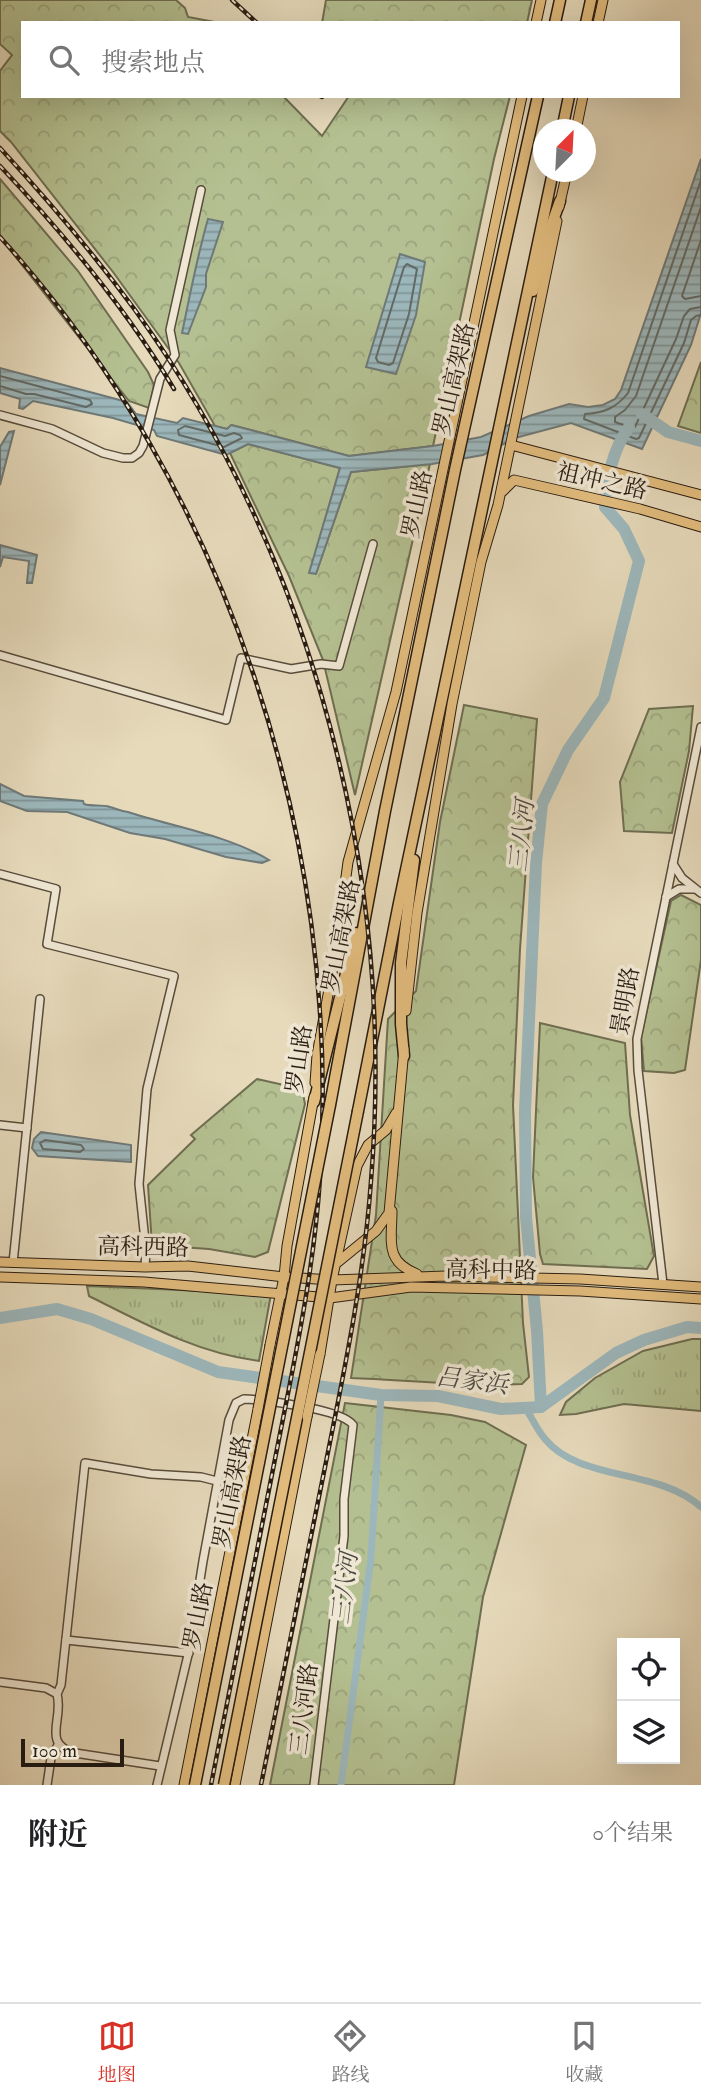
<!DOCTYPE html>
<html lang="zh">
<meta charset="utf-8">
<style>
:root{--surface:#fff;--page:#f6f6f6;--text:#202124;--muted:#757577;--line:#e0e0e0;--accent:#d93025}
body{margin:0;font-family:"IM FELL Double Pica","Noto Serif SC",serif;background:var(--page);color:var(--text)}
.controls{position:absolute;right:21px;bottom:21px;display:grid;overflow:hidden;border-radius:0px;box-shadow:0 7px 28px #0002}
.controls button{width:63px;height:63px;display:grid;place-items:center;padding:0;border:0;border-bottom:2px solid var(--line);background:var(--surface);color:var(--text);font:35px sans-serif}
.compass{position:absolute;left:533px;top:119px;width:63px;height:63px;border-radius:50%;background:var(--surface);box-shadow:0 7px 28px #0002;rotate:24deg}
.scale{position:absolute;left:21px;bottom:18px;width:103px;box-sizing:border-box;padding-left:7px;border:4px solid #291c11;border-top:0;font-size:19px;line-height:24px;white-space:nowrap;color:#291c11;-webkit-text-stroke:5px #efe7d3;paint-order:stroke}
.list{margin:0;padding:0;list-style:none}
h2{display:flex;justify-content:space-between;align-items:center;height:91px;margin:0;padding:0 28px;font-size:30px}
h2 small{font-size:23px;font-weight:400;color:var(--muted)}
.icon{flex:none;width:38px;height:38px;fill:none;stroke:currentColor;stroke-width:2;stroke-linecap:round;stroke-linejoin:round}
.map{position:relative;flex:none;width:701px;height:1785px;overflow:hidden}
.search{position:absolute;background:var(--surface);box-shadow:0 7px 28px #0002;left:21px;right:21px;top:21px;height:77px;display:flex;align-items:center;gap:18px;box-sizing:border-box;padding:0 24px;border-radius:0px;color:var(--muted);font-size:26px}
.sheet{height:217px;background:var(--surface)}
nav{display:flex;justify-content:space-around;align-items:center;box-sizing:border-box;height:98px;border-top:2px solid var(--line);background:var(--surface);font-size:19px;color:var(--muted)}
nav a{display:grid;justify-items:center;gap:4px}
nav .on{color:var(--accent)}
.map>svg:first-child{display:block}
</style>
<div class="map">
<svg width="701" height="1785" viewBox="0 0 701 1785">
<defs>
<pattern id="forest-crowns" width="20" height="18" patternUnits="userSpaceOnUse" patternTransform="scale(1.75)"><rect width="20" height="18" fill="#b4c091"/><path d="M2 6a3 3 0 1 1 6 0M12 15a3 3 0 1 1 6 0" fill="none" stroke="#9ba47c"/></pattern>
<pattern id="park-tufts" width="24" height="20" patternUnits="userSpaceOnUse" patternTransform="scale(1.75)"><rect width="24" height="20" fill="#b4c091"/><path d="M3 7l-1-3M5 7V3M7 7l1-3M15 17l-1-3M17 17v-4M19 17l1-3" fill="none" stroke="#9ba47c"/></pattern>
<pattern id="water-rules" width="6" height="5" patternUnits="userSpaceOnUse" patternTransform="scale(1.75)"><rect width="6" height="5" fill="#9cb7bc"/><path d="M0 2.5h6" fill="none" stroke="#7f9497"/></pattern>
</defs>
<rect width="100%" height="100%" fill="#e6dabb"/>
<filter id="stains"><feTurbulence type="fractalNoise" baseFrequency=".00286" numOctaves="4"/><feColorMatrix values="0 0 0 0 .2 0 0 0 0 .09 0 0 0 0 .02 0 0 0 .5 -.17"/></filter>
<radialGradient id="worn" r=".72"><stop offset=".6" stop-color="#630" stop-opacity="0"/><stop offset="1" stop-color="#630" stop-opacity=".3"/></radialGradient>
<!-- forest -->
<g fill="url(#forest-crowns)" stroke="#6e6e51" stroke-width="2">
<path d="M0 0H176L185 8 188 17 220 23H23V96H283L322 136 349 96H510L494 159 433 446 349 456 232 425 227 429 215 426 179 363 113 272 11 142 0 131V71L12 55 0 44Z"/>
<path d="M326 0H532L527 23H322Z"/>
<path d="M0 179 78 271 148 372 154 385 149 408 129 401 0 237Z"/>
<path d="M701 362V433L678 426Z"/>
<path d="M248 444 340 468 310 573H316L351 472 430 464 355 795 323 660 289 576 230 453Z"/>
<path d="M464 705 537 719 520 949 513 1105 523 1323 529 1377 522 1384C464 1387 408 1380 351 1378L376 1215 388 1019 416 991 440 822Z"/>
<path d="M693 706 689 751 672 833 624 831 620 782 649 709Z"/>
<path d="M681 895 701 905V960L685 1070 674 1073 644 1071 641 1037 671 901Z"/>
<path d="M540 1023 625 1043 630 1115 654 1256 647 1269 543 1264 540 1254 533 1177Z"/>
<path d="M257 1079 302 1089 305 1104 268 1252 255 1257 209 1249 152 1245 148 1185 195 1139 191 1135Z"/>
<path d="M345 1403 451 1415 485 1422 526 1445 483 1597 454 1785H270Z"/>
</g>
<!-- park -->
<g fill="url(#park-tufts)" stroke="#6e6e51" stroke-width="2">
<path d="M87 1286 271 1294 259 1361C197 1353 145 1324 89 1296Z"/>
<path d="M692 1339H701V1411L624 1404 576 1414 560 1415 566 1402 595 1378 643 1351Z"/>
</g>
<!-- water -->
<g fill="url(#water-rules)" stroke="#6e7978" stroke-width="2">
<path d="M701 159V313L691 345 642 449 571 423 515 438 483 455 432 464 351 472 316 574 309 573 340 468 248 444 226 455 157 436 154 430 113 418 33 401 23 409 19 408 20 399 0 393V368L127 402 136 414 177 423 183 418 227 429 231 425 349 456 433 446 481 437 529 416 569 404 588 407 603 405 615 399 621 390Z"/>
<path d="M208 219 223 222 206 274V287L188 334 182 333C190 295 197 257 208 219Z"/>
<path d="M400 254 425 262 416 315 396 374 366 367Z"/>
<path d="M14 431 0 485V447L9 432Z"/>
<path d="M0 545 37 555 32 583H27L29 561 3 557 0 567Z"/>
<path d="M0 784 24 796 83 801 84 804C93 807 101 804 110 807 117 809 121 811 128 812 174 827 227 835 269 860L262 863 226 857 165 839 130 833 67 812 27 811 0 801Z"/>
<path d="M41 1132 131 1145V1162L38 1156 32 1148 34 1139Z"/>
</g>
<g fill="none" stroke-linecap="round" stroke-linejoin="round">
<!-- shore -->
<g stroke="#626a66" stroke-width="2">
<path d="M701 180 628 393C616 408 604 413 585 414L584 419 636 439 639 438 684 343 691 320 696 316 701 315"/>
<path d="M701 207 636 396 625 410 615 417V422L632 428 635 427 676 339 684 316 690 309 701 307"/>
<path d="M701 240 682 296 685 299 701 296"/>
<path d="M407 264 417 269 409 314 393 363 389 365 378 362 376 358 404 267Z"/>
<path d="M0 376 90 400 92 404 86 407 34 394H26L0 386"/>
<path d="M185 426 225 436 234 433 240 435 242 438 224 447 179 435 178 430Z"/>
<path d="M45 1140 81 1145 84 1149 80 1152 43 1149 40 1143Z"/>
</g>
<!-- canal -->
<g stroke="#9cb7bc" stroke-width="7">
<path d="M525 1407C532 1418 537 1430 545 1439 580 1482 658 1468 701 1507"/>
<path d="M341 1785 371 1558 381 1395"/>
</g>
<!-- river -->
<g stroke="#9cb7bc" stroke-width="12">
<path d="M642 414 668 432 701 441"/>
<path d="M0 1318 57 1309 91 1319 218 1372 381 1395 438 1396 501 1409 541 1407 616 1353 644 1340 687 1327 701 1328"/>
<path d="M541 1407 537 1331 526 1217 525 1111 536 863 542 804 568 750 604 698 639 561 624 529 605 507C606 480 613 449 629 427"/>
</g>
<defs>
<g id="minor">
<path d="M0 415 52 429 103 453 123 458H132L139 453 143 446 160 379 175 355 170 330 201 190"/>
<path d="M0 655 226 720 241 658 291 669 321 664 339 666 373 544"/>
<path d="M673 864 682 878 701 893"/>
<path d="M0 874 56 889 47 944 174 976 147 1089 139 1184 146 1250 145 1267"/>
<path d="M666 897 679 889H694"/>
<path d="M0 1125 27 1128"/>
<path d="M13 1263 40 999"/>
<path d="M663 1284 638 1070 637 1039 701 727"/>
<path d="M66 1640 189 1653"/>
<path d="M0 1682 46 1688 57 1694C64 1719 41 1744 75 1753L160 1766"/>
<path d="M57 1694 61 1685 85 1463 151 1474 201 1477 217 1481"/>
<path d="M47 1785 51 1758 58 1745"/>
<path d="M157 1785 188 1655 203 1561 229 1420 236 1403 244 1399C265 1400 342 1409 353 1425L344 1499V1536L314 1785"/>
</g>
<g id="major">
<path d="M536 23 541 0"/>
<path d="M598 23 603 0"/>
<path d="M576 130 583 96"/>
<path d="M559 207 567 172"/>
<path d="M511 445 701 495"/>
<path d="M503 491 514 480 640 509 701 527"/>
<path d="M406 1011 417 913 452 704 481 562 498 505 557 221"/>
<path d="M315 1083 317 1055 336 951 348 862 396 692 522 96"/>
<path d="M392 1211C392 1241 384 1261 417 1274"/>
<path d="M0 1262 145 1267 188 1266 284 1277 332 1280 446 1276 580 1279 701 1287"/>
<path d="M338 1262 376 1231 389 1213 404 1049"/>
<path d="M0 1277 144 1282 330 1298 411 1287 580 1291 701 1299"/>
<path d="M270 1345 284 1277 287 1246 314 1097"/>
<path d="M320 1354 332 1280 357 1166 368 1145 386 1130 396 1113"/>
<path d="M184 1785 258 1409"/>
<path d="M235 1785 307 1417"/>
</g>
<g id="highway">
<path d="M555 23 560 0"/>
<path d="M586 23 591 0"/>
<path d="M562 130 569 96"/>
<path d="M533 291 545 243 560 201"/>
<path d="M404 1056 401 1024V963L414 860"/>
<path d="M314 1102 356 933"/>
<path d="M330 1105 385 811 455 470 538 96"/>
<path d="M358 1111 399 903 553 172"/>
</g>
</defs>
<!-- minor casing -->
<use href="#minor" stroke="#584c3c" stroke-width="10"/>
<!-- major casing -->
<use href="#major" stroke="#291c11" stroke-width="11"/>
<!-- highway casing -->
<use href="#highway" stroke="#291c11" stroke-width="13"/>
<!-- minor -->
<use href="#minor" stroke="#efe7d3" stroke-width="7"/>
<!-- major -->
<use href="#major" stroke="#e3bd7e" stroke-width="9"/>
<!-- highway -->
<use href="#highway" stroke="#e3bd7e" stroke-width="10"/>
<defs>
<g id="rail">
<path d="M232 0 257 23"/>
<path d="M320 96 322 97"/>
<path d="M0 148C48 200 93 253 135 310 314 558 396 877 371 1181 364 1278 344 1372 325 1467 303 1573 282 1679 261 1785"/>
<path d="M0 166C64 234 126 308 174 389"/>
<path d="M0 237C228 488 342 841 320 1178 314 1271 294 1363 276 1454 254 1564 233 1675 211 1785"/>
</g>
</defs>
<!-- rail casing -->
<use href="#rail" stroke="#291c11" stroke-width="4.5"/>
<!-- rail -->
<use href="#rail" stroke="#efe7d3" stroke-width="2" stroke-dasharray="5" stroke-linecap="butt"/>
<defs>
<g id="major-bridge">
<path d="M258 1409 270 1345"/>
<path d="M307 1417 320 1354"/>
</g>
<g id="highway-bridge">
<path d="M195 1785 330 1105"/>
<path d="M224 1785 358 1111"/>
</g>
</defs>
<!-- major-bridge casing -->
<use href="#major-bridge" stroke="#291c11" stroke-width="11" stroke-linecap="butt"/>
<!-- highway-bridge casing -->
<use href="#highway-bridge" stroke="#291c11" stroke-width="13" stroke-linecap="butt"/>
<!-- major-bridge -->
<use href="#major-bridge" stroke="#e3bd7e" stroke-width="9"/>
<!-- highway-bridge -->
<use href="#highway-bridge" stroke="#e3bd7e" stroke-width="10"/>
</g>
<g text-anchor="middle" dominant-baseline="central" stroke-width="7" stroke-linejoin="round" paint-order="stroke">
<!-- street labels -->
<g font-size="23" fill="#291c11" stroke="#efe7d3">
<text transform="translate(454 379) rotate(-77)">罗山高架路</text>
<text transform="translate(602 481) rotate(13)">祖冲之路</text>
<text transform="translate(417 504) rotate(-78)">罗山路</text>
<text transform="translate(341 936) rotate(-79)">罗山高架路</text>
<text transform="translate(625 1001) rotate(-80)">景明路</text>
<text transform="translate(299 1059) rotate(-82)">罗山路</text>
<text transform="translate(143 1247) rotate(1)">高科西路</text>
<text transform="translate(491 1270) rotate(1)">高科中路</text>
<text transform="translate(232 1492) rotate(-79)">罗山高架路</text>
<text transform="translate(198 1616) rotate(-79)">罗山路</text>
<text transform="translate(304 1709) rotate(-83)">三八河路</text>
</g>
<!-- water labels -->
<g font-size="24" font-style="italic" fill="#4c4a44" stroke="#efe7d3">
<text transform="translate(522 836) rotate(-84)">三八河</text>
<text transform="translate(472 1381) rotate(7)">吕家浜</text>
<text transform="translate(345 1588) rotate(-83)">三八河</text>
</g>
</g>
<rect width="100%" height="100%" filter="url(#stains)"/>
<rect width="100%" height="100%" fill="url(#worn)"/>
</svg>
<div class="controls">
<button><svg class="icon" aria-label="locate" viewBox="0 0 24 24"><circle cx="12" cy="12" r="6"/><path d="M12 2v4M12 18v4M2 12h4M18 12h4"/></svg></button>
<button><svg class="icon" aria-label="layers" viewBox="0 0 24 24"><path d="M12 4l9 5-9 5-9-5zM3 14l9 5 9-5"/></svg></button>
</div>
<svg class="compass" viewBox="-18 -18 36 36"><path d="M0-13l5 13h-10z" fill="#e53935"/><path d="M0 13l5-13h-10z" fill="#757577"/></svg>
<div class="scale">100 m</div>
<div class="search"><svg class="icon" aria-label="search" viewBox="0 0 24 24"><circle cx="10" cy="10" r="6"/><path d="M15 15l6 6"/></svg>搜索地点</div>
</div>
<section class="sheet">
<h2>附近<small>0个结果</small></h2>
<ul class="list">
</ul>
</section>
<nav>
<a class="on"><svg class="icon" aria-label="map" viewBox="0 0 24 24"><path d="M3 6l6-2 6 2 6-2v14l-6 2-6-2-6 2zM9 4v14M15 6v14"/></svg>地图</a>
<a><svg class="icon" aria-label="directions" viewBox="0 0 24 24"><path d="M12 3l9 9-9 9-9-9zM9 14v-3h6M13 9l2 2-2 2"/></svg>路线</a>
<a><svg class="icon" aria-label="saved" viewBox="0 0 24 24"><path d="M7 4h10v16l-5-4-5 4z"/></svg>收藏</a>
</nav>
